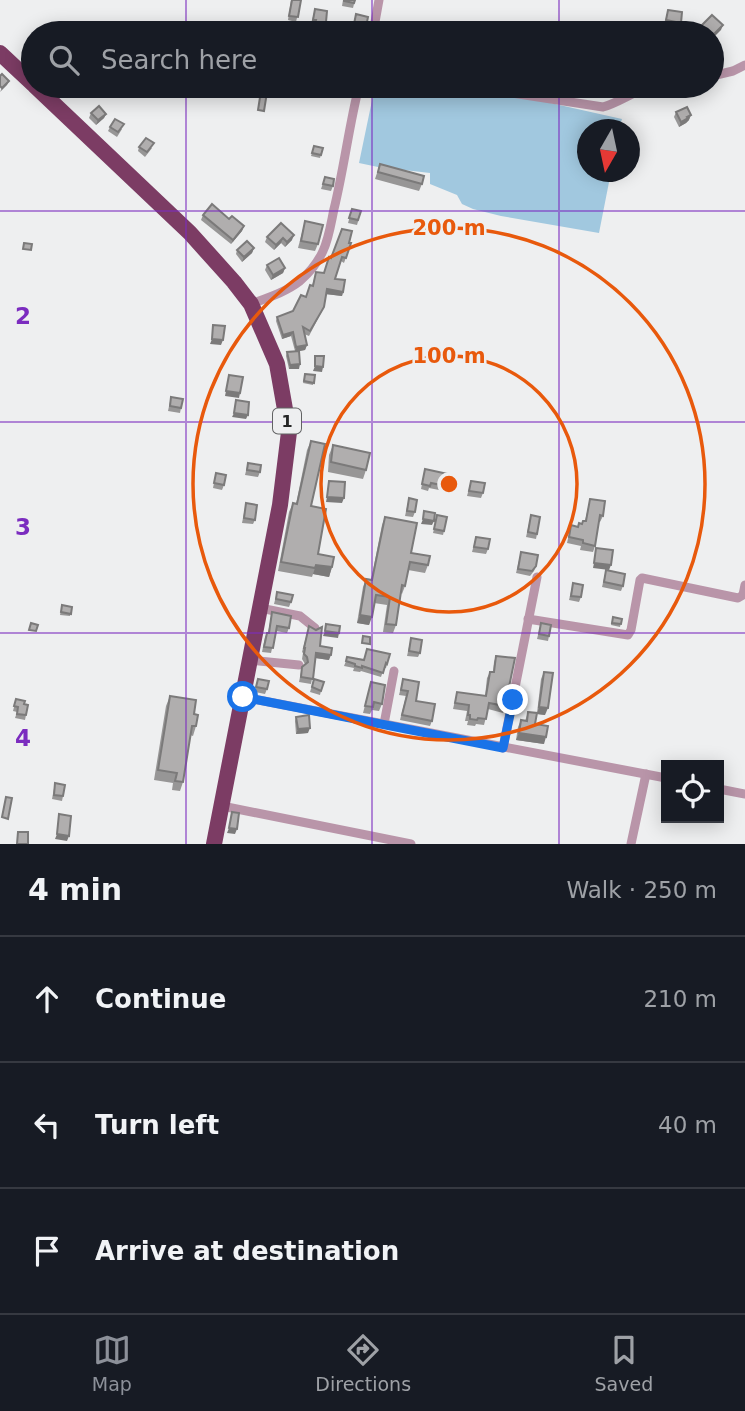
<!DOCTYPE html>
<meta charset="utf-8">
<style>
:root{--surface:#171b24;--page:#242831;--text:#f1f3f6;--muted:#9ea1a6;--line:#363941;--accent:#8c9099}
body{margin:0;font-family:"DejaVu Sans",sans-serif;background:var(--page);color:var(--text)}
.controls{position:absolute;right:21px;bottom:21px;display:grid;overflow:hidden;border-radius:0px;box-shadow:0 4px 18px #0003}
.controls button{width:63px;height:63px;display:grid;place-items:center;padding:0;border:0;border-bottom:2px solid var(--line);background:var(--surface);color:var(--text);font:35px sans-serif}
.compass{position:absolute;left:577px;top:119px;width:63px;height:63px;border-radius:50%;background:var(--surface);box-shadow:0 4px 18px #0003;rotate:189deg}
.stop{position:absolute;width:21px;height:21px;margin:-16px;border:5px solid #1a73e8;border-radius:50%;background:#fff}
.stop.end{background:#1a73e8;border-color:#fff;box-shadow:0 2px 7px #0008}
.list{margin:0;padding:0;list-style:none}
h2{display:flex;justify-content:space-between;align-items:center;height:91px;margin:0;padding:0 28px;font-size:30px}
h2 small{font-size:23px;font-weight:400;color:var(--muted)}
.list li{display:grid;grid-template-columns:46px 1fr auto;gap:21px;align-items:center;box-sizing:border-box;height:126px;padding:0 28px;border-top:2px solid var(--line)}
.list b{display:block;font-size:26px;white-space:nowrap}
.list em{font-size:23px;font-style:normal;color:var(--muted)}
.icon{flex:none;width:38px;height:38px;fill:none;stroke:currentColor;stroke-width:2;stroke-linecap:round;stroke-linejoin:round}
.map{position:relative;flex:none;width:745px;height:844px;overflow:hidden}
.search{position:absolute;background:var(--surface);box-shadow:0 4px 18px #0003;left:21px;right:21px;top:21px;height:77px;display:flex;align-items:center;gap:18px;box-sizing:border-box;padding:0 24px;border-radius:38px;color:var(--muted);font-size:26px}
.sheet{height:469px;background:var(--surface)}
nav{display:flex;justify-content:space-around;align-items:center;box-sizing:border-box;height:98px;border-top:2px solid var(--line);background:var(--surface);font-size:19px;color:var(--muted)}
nav a{display:grid;justify-items:center;gap:4px}
nav .on{color:var(--accent)}
.map>svg:first-child{display:block}
</style>
<div class="map">
<svg width="745" height="844" viewBox="0 0 745 844">
<rect width="100%" height="100%" fill="#eeeff0"/>
<!-- water -->
<path fill="#a1c8df" d="M375 86H475L622 119 619 129 588 130V172H611L599 233 501 216 473 209 462 204 457 195 430 184V173L378 167 359 163Z"/>
<g fill="none" stroke-linecap="round" stroke-linejoin="round">
<!-- minor -->
<g stroke="#b995a9" stroke-width="9">
<path d="M373 33 379 0"/>
<path d="M712 76 733 71 745 65"/>
<path d="M466 86 603 107C620 102 634 91 652 86"/>
<path d="M251 304C267 298 286 292 300 281 309 273 318 262 323 251 329 238 331 223 334 209 344 168 349 126 359 86"/>
<path d="M260 608 300 616 315 628"/>
<path d="M528 619 628 635 631 630 640 580 642 578 738 598 743 595 745 585"/>
<path d="M250 660 299 665"/>
<path d="M243 697 666 778"/>
<path d="M384 724 394 671"/>
<path d="M503 748 537 577"/>
<path d="M719 789 745 794"/>
<path d="M222 806 411 844"/>
<path d="M631 844 646 774"/>
</g>
<!-- trunk -->
<g stroke="#7c3c64" stroke-width="16">
<path d="M0 53 33 84"/>
<path d="M35 86 190 233 234 282 251 304 277 364 289 432 280 505 214 844"/>
</g>
</g>
<!-- wall -->
<g fill="#979696">
<path d="M291 0H301L296 22 288 20Z"/>
<path d="M343 0H355L353 8 342 6Z"/>
<path d="M315 9 325 33H313L315 25 311 24Z"/>
<path d="M668 10 681 23 679 27 664 25Z"/>
<path d="M356 14 366 27 364 31 352 29Z"/>
<path d="M676 112 689 120 686 123 679 127 674 117Z"/>
<path d="M91 113 106 114 104 118 96 125 89 118Z"/>
<path d="M110 127 122 129 117 137 108 131Z"/>
<path d="M314 146 323 148 320 158 311 156Z"/>
<path d="M139 147 152 148 145 157 138 151Z"/>
<path d="M380 164 422 184 419 191 375 179Z"/>
<path d="M325 177 333 186 331 191 321 189Z"/>
<path d="M352 209 361 211 357 225 348 223Z"/>
<path d="M203 215 229 219 244 226 242 231 231 244 201 220Z"/>
<path d="M305 221 318 244 315 251 298 248Z"/>
<path d="M267 237 292 240 285 247 281 243 274 250 265 242Z"/>
<path d="M349 243H351L344 263 341 261 335 279 343 292 342 296 326 294 322 311 309 336 304 334 307 345 305 350 297 351 299 369H289L286 356 287 352 295 351 291 336 282 339 276 321 277 317 293 311 306 297 312 286 316 272 324 273 331 258Z"/>
<path d="M254 248 252 253 242 262 236 254 237 250Z"/>
<path d="M267 265 285 268 283 273 271 280 265 270Z"/>
<path d="M305 374 315 375 313 385 303 383Z"/>
<path d="M171 397 181 408 180 413 168 411Z"/>
<path d="M311 441V506L318 554 332 567 329 577 313 574 312 577 278 571 289 512 293 503 296 504 307 450Z"/>
<path d="M333 445 366 470 363 479 328 472 329 455Z"/>
<path d="M248 463 260 472 258 477 245 475Z"/>
<path d="M425 469 446 486 444 491 429 488 428 491 421 489Z"/>
<path d="M216 473 224 485 222 490 213 488Z"/>
<path d="M471 481 483 493 481 498 467 496Z"/>
<path d="M409 498 415 512 413 517 405 516Z"/>
<path d="M590 499 603 516 600 522H599L595 546 593 552 580 550 581 546 567 543 571 525 578 527 585 521Z"/>
<path d="M246 503 255 520 253 524 242 523Z"/>
<path d="M437 515 444 531 443 535 433 533Z"/>
<path d="M531 515 537 534 536 539 526 537Z"/>
<path d="M385 517 411 553 428 565 425 573 408 570 405 586 402 594 401 593 396 625 393 633 383 632 387 605 374 603 369 625 357 623 363 587 366 579 371 580 382 525Z"/>
<path d="M476 537 488 549 486 554 472 552Z"/>
<path d="M521 552 536 566 534 571 530 576 516 573Z"/>
<path d="M606 570 623 586 621 591 602 587Z"/>
<path d="M573 583 581 597 579 602 569 600Z"/>
<path d="M277 592 291 602 289 607 274 604Z"/>
<path d="M62 605 72 607 70 616 60 615Z"/>
<path d="M272 612 289 628 287 633 276 631 271 653 262 652 265 637 267 633H268Z"/>
<path d="M613 617 622 619 620 627 611 625Z"/>
<path d="M541 623 549 636 548 641 537 639Z"/>
<path d="M309 626 329 660 316 658 311 684 299 682 302 667 305 664 302 659 303 653 302 652Z"/>
<path d="M411 638 420 653 418 657 407 656Z"/>
<path d="M390 654 386 668H384L381 677 361 671 360 672 353 671 354 668 344 666 346 661 363 660Z"/>
<path d="M496 656 505 706 503 713 488 709 484 725 476 724 475 726 467 725 468 721H465L467 711 453 709 457 692 485 696 487 678 490 672H493L494 662Z"/>
<path d="M544 672 545 715 537 714 535 724 544 744 516 740 518 727 521 720 525 721 528 712 537 713 541 679Z"/>
<path d="M258 679 267 689 265 694 255 692Z"/>
<path d="M314 679 321 691 320 695 310 692Z"/>
<path d="M403 679 416 701 432 721 430 726 400 720 406 696 399 695Z"/>
<path d="M371 682 382 704 379 711 372 710 370 714 363 713Z"/>
<path d="M170 696 194 714 196 726 193 736 190 735 183 782 180 791 172 790 173 783 154 780 166 706Z"/>
<path d="M16 699 24 704 26 715 25 720 15 718 17 712 13 711Z"/>
<path d="M296 717 308 733 296 734 295 721Z"/>
<path d="M55 783 63 796 62 801 52 799Z"/>
</g>
<!-- shaded-wall -->
<g fill="#7b7a7a">
<path d="M723 25 721 30 712 39V36Z"/>
<path d="M9 81 7 85 0 92 2 88Z"/>
<path d="M106 114 104 118 96 125 98 120Z"/>
<path d="M691 115 689 120 686 123 679 127 681 122Z"/>
<path d="M244 226 242 231 231 244 233 240Z"/>
<path d="M294 235 292 240 285 247 287 242Z"/>
<path d="M283 238 281 243 274 250 276 245Z"/>
<path d="M254 248 252 253 242 262 244 257Z"/>
<path d="M285 268 283 273 271 280 273 275Z"/>
<path d="M327 289 343 292 342 296 325 294Z"/>
<path d="M293 332 291 336 282 339 283 335Z"/>
<path d="M212 339 223 340 221 345 210 344Z"/>
<path d="M307 345 305 350 295 352 296 347Z"/>
<path d="M300 364 299 369H289L290 365Z"/>
<path d="M315 366 323 367 322 372 313 371Z"/>
<path d="M226 391 240 393 239 398 225 396Z"/>
<path d="M234 413 248 415 246 419 232 417Z"/>
<path d="M327 497 344 498 342 503 326 502Z"/>
<path d="M423 519 434 521 432 525 421 524Z"/>
<path d="M594 563 611 565 609 570 593 568Z"/>
<path d="M316 565 332 567 329 577 313 574Z"/>
<path d="M360 615 372 617 369 625 357 623Z"/>
<path d="M325 631 339 633 338 638 323 636Z"/>
<path d="M316 653 331 655 329 660 315 658Z"/>
<path d="M539 707 548 708 545 715 537 714Z"/>
<path d="M310 728 308 733 296 734 298 729Z"/>
<path d="M519 733 546 737 544 744 516 740Z"/>
<path d="M229 828 237 829 235 834 227 833Z"/>
<path d="M57 834 69 836 67 841 55 839Z"/>
</g>
<!-- building -->
<g fill="#b0aeae" stroke="#7b7a7a" stroke-width="2">
<path d="M292 0H301L298 17 289 16Z"/>
<path d="M344 0H355L354 3 344 1Z"/>
<path d="M315 9 327 11 325 33H313L316 20H313Z"/>
<path d="M668 10 682 12 681 23 666 20Z"/>
<path d="M356 14 368 17 366 27 354 24Z"/>
<path d="M712 15 723 25 712 36V33H704L699 28Z"/>
<path d="M268 27 281 29 280 33H267Z"/>
<path d="M288 30 306 33H288Z"/>
<path d="M2 74 9 81 2 88 0 86V76Z"/>
<path d="M261 91 267 92 264 111 258 110Z"/>
<path d="M99 106 106 114 98 120 91 113Z"/>
<path d="M687 107 691 115 687 117 688 118 681 122 676 112Z"/>
<path d="M115 119 124 124 118 132 110 127Z"/>
<path d="M146 138 154 143 147 152 139 147Z"/>
<path d="M314 146 323 148 321 155 312 153Z"/>
<path d="M380 164 424 176 422 184 378 172Z"/>
<path d="M325 177 334 179 333 186 323 184Z"/>
<path d="M212 204 229 219 232 216 244 226 233 240 203 215Z"/>
<path d="M352 209 361 211 358 220 349 218Z"/>
<path d="M305 221 323 225 318 244 301 241Z"/>
<path d="M281 223 294 235 287 242 283 238 276 245 267 237Z"/>
<path d="M342 229 352 231 349 243H351L346 258 342 257 335 279 345 280 343 292 327 289 324 307 310 331 303 327 307 345 296 347 293 332 283 335 277 317 293 311 301 295 306 297 310 285 313 286 316 272 324 273 329 257 331 258Z"/>
<path d="M247 241 254 248 244 257 237 250Z"/>
<path d="M24 243 32 244 31 250 23 249Z"/>
<path d="M279 258 285 268 273 275 267 265Z"/>
<path d="M213 325 225 326 223 340 212 339Z"/>
<path d="M299 351 300 364 290 365 287 352Z"/>
<path d="M315 356H324L323 367 315 366Z"/>
<path d="M305 374 315 375 314 383 304 381Z"/>
<path d="M229 375 243 377 240 393 226 391Z"/>
<path d="M171 397 183 399 181 408 170 406Z"/>
<path d="M236 400 249 402 248 415 234 413Z"/>
<path d="M311 441 325 444 311 506 326 509 318 554 334 557 332 567 316 565 315 568 281 562 293 503 297 504Z"/>
<path d="M333 445 370 453 366 470 331 462Z"/>
<path d="M248 463 261 465 260 472 247 470Z"/>
<path d="M425 469 448 474 446 486 431 483 430 486 422 484Z"/>
<path d="M216 473 226 475 224 485 214 483Z"/>
<path d="M329 481 345 482 344 498 327 497Z"/>
<path d="M471 481 485 483 483 493 469 491Z"/>
<path d="M409 498 417 500 415 512 407 511Z"/>
<path d="M590 499 605 501 603 516 600 515 595 546 583 543V540L569 537 571 525 578 527 579 523 582 524 583 521H586Z"/>
<path d="M246 503 257 505 255 520 244 518Z"/>
<path d="M424 511 435 513 434 521 423 519Z"/>
<path d="M437 515 447 517 444 531 434 529Z"/>
<path d="M531 515 540 517 537 534 528 532Z"/>
<path d="M385 517 417 523 411 553 430 556 428 565 410 562 405 586 402 585 396 625 386 624 390 597 376 595 372 617 360 615 366 579 372 580Z"/>
<path d="M476 537 490 539 488 549 474 547Z"/>
<path d="M596 548 613 550 611 565 594 563Z"/>
<path d="M521 552 538 555 536 566 532 571 518 569Z"/>
<path d="M606 570 625 574 623 586 604 582Z"/>
<path d="M573 583 583 585 581 597 571 596Z"/>
<path d="M277 592 293 595 291 602 276 599Z"/>
<path d="M62 605 72 607 71 614 61 612Z"/>
<path d="M272 612 291 616 289 628 277 626 273 648 264 647 267 633H269Z"/>
<path d="M613 617 622 619 621 624 612 623Z"/>
<path d="M31 623 38 625 36 631 29 630Z"/>
<path d="M541 623 551 625 549 636 539 634Z"/>
<path d="M326 624 340 626 339 633 325 631Z"/>
<path d="M309 626 316 630 322 627 320 646 332 648 331 655 316 653 313 679 301 677 302 667 308 662 307 657 304 654 305 648H304Z"/>
<path d="M363 636 370 637V644L362 643Z"/>
<path d="M411 638 422 640 420 653 409 651Z"/>
<path d="M367 649 390 654 387 664 386 663 383 673 362 666V668L355 666V664L346 661 347 657 364 660Z"/>
<path d="M496 656 515 658 505 706 489 703 486 719 478 718 477 720 470 719V715H468L469 705 455 703 457 692 486 696 490 672H494Z"/>
<path d="M544 672 553 673 548 708 539 707Z"/>
<path d="M258 679 269 681 267 689 256 687Z"/>
<path d="M314 679 324 682 321 691 312 687Z"/>
<path d="M403 679 419 682 416 701 435 704 432 721 402 715 408 691 401 690Z"/>
<path d="M371 682 385 685 382 704 374 702 373 707 365 706Z"/>
<path d="M170 696 196 700 194 714 198 715 196 726H192L183 782 175 781 177 773 158 770Z"/>
<path d="M16 699 25 701 24 704 28 705 26 715 17 714 18 707 14 706Z"/>
<path d="M528 712 537 713 535 724 548 726 546 737 519 733 521 720 527 721Z"/>
<path d="M309 715 310 728 298 729 296 717Z"/>
<path d="M55 783 65 785 63 796 54 795Z"/>
<path d="M6 797 12 798 8 819 2 817Z"/>
<path d="M232 812 239 813 237 829 229 828Z"/>
<path d="M59 814 71 816 69 836 57 834Z"/>
<path d="M18 832H28V844H17Z"/>
</g>
<g fill="none" stroke-linecap="round" stroke-linejoin="round">
<!-- route -->
<path stroke="#1a73e8" stroke-width="9" d="M243 697 503 748 513 700"/>
</g>
<!-- grid -->
<path fill="none" stroke="#7b2cbf" stroke-width="2" stroke-opacity="0.55" d="M186 0V33M372 0V33M559 0V33M186 86V844M372 86V844M559 86V844M0 211H745M0 422H745M0 633H745"/>
<!-- distance rings -->
<g fill="none" stroke="#e8590c" stroke-width="3.5">
<circle cx="449" cy="484" r="128"/>
<circle cx="449" cy="484" r="256"/>
</g>
<g text-anchor="middle" dominant-baseline="central" stroke-width="5" stroke-linejoin="round" paint-order="stroke">
<!-- shield labels -->
<rect fill="#eeeff0" stroke="#616263" stroke-width="2" x="273" y="408.5" width="28" height="25" rx="5"/>
<g font-size="16" font-weight="bold" fill="#252626">
<text x="287" y="421">1</text>
</g>
</g>
<g font-size="23" text-anchor="middle" font-weight="bold" fill="#7b2cbf" stroke="#eeeff0" stroke-width="5" stroke-linejoin="round" paint-order="stroke">
<text x="23" y="324">2</text>
<text x="23" y="535">3</text>
<text x="23" y="746">4</text>
</g>
<circle cx="449" cy="484" r="10" fill="#e8590c" stroke="#eeeff0" stroke-width="3.5"/>
<g font-size="21" text-anchor="middle" font-weight="bold" fill="#e8590c" stroke="#eeeff0" stroke-width="5" stroke-linejoin="round" paint-order="stroke">
<text x="449" y="235">200 m</text>
<text x="449" y="363">100 m</text>
</g>
</svg>
<div class="controls">
<button><svg class="icon" aria-label="locate" viewBox="0 0 24 24"><circle cx="12" cy="12" r="6"/><path d="M12 2v4M12 18v4M2 12h4M18 12h4"/></svg></button>
</div>
<svg class="compass" viewBox="-18 -18 36 36"><path d="M0-13l5 13h-10z" fill="#e53935"/><path d="M0 13l5-13h-10z" fill="#9ea1a6"/></svg>
<div class="stop" style="left:243px;top:697px"></div>
<div class="stop end" style="left:513px;top:700px"></div>
<div class="search"><svg class="icon" aria-label="search" viewBox="0 0 24 24"><circle cx="10" cy="10" r="6"/><path d="M15 15l6 6"/></svg>Search here</div>
</div>
<section class="sheet">
<h2>4 min<small>Walk · 250 m</small></h2>
<ul class="list">
<li><svg class="icon" aria-label="ahead" viewBox="0 0 24 24"><path d="M12 20V5M6 11l6-6 6 6"/></svg><div><b>Continue</b></div><em>210 m</em></li>
<li><svg class="icon" aria-label="left" viewBox="0 0 24 24"><path d="M17 20v-9H6M10 6l-5 5 5 5"/></svg><div><b>Turn left</b></div><em>40 m</em></li>
<li><svg class="icon" aria-label="arrive" viewBox="0 0 24 24"><path d="M6 21V4h12l-3 4 3 4H6"/></svg><div><b>Arrive at destination</b></div></li>
</ul>
</section>
<nav>
<a class="on"><svg class="icon" aria-label="map" viewBox="0 0 24 24"><path d="M3 6l6-2 6 2 6-2v14l-6 2-6-2-6 2zM9 4v14M15 6v14"/></svg>Map</a>
<a><svg class="icon" aria-label="directions" viewBox="0 0 24 24"><path d="M12 3l9 9-9 9-9-9zM9 14v-3h6M13 9l2 2-2 2"/></svg>Directions</a>
<a><svg class="icon" aria-label="saved" viewBox="0 0 24 24"><path d="M7 4h10v16l-5-4-5 4z"/></svg>Saved</a>
</nav>
